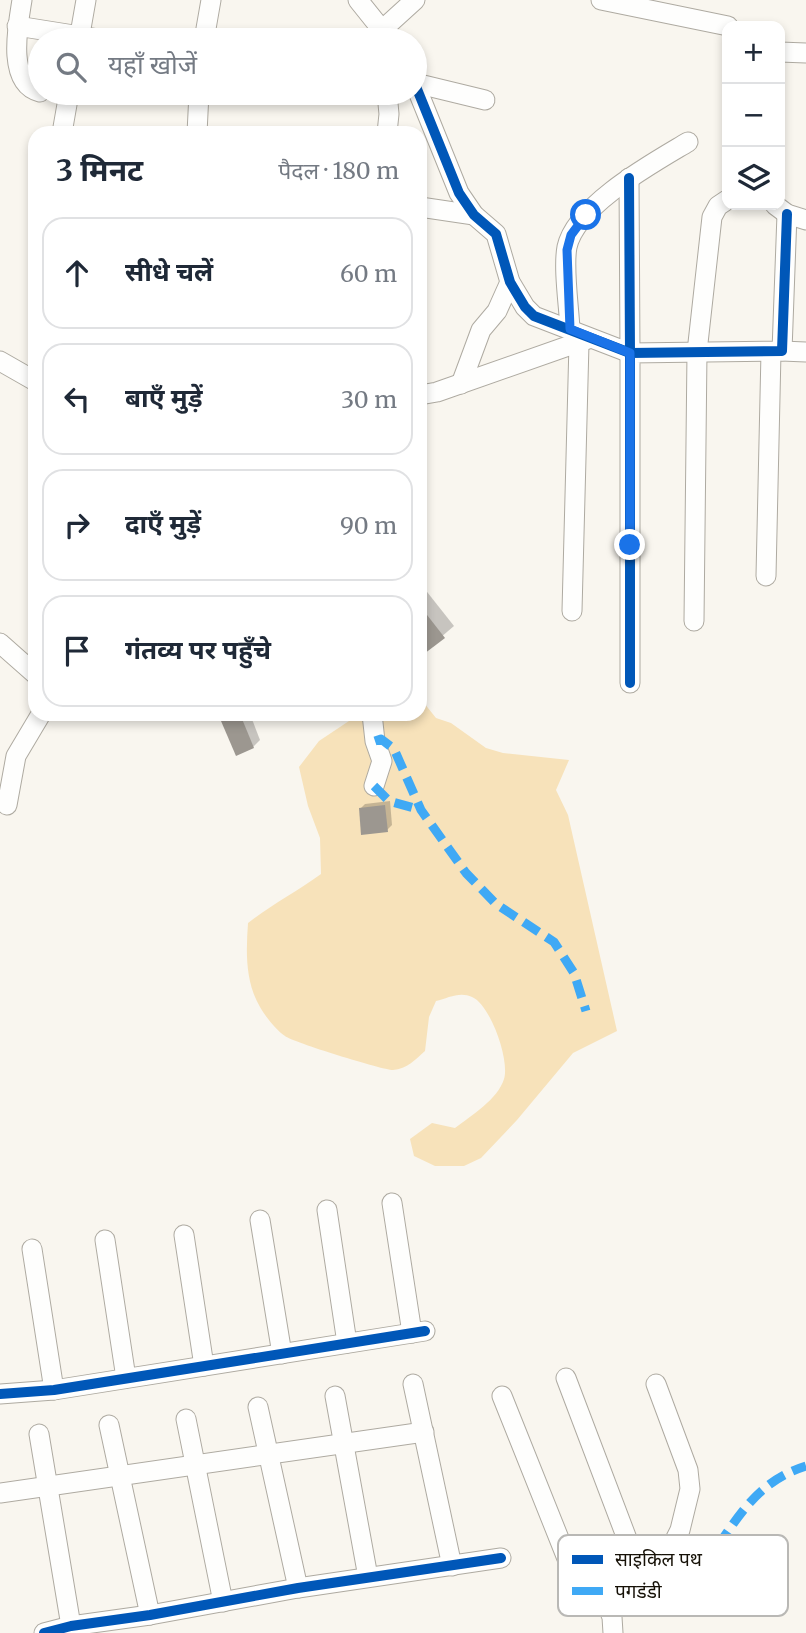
<!DOCTYPE html>
<html lang="hi">
<meta charset="utf-8">
<style>
:root{--surface:#fff;--page:#f6f6f7;--text:#1f2937;--muted:#747a83;--line:#e0e1e3}
body{margin:0;font-family:Merriweather,"Noto Sans Devanagari",serif;background:var(--page);color:var(--text)}
.controls{position:absolute;right:21px;top:21px;display:grid;overflow:hidden;border-radius:14px;box-shadow:0 4px 10px #0003}
.controls button{width:63px;height:63px;display:grid;place-items:center;padding:0;border:0;border-bottom:2px solid var(--line);background:var(--surface);color:var(--text);font:35px sans-serif}
.stop{position:absolute;width:21px;height:21px;margin:-16px;border:5px solid #1a73e8;border-radius:50%;background:#fff}
.stop.end{background:#1a73e8;border-color:#fff;box-shadow:0 2px 7px #0008}
.list{margin:0;padding:0;list-style:none}
h2{display:flex;justify-content:space-between;align-items:center;height:91px;margin:0;padding:0 28px;font-size:30px}
h2 small{font-size:23px;font-weight:400;color:var(--muted)}
.list li{display:grid;grid-template-columns:46px 1fr auto;gap:21px;align-items:center;box-sizing:border-box;height:112px;margin:0 14px 14px;padding:0 14px;border:2px solid var(--line);border-radius:21px}
.list b{display:block;font-size:26px;white-space:nowrap}
.list em{font-size:23px;font-style:normal;color:var(--muted)}
.icon{flex:none;width:38px;height:38px;fill:none;stroke:currentColor;stroke-width:2;stroke-linecap:round;stroke-linejoin:round}
.map{position:relative;flex:none;width:806px;height:1633px;overflow:hidden}
.search{position:absolute;background:var(--surface);box-shadow:0 4px 10px #0003;left:28px;top:28px;width:399px;height:77px;display:flex;align-items:center;gap:18px;box-sizing:border-box;padding:0 24px;border-radius:38px;color:var(--muted);font-size:26px}
.panel{position:absolute;background:var(--surface);box-shadow:0 4px 10px #0003;left:28px;top:126px;width:399px;height:595px;border-radius:21px}
.map>svg:first-child{display:block}
</style>
<div class="map">
<svg width="806" height="1633" viewBox="0 0 806 1633">
<rect width="100%" height="100%" fill="#f9f6ef"/>
<!-- green -->
<path fill="#f7e2ba" d="M420 698 436 718 451 723 486 748 503 753 569 760 556 790 568 815 617 1031 573 1053 517 1120 481 1158 464 1166H435L414 1156 410 1139 432 1123 455 1128C471 1116 498 1099 504 1079 510 1060 490 1004 472 997 460 991 448 998 436 1001L429 1017 425 1051C416 1059 407 1069 393 1070 383 1070 292 1042 285 1036 276 1030 265 1016 260 1007 245 981 246 952 248 923 271 905 296 892 321 874L320 838 308 806 299 767 319 741 358 715 363 716 372 757 367 790 374 793 383 787C385 776 387 764 386 753 384 739 379 728 379 714H420Z"/>
<!-- shadow -->
<g fill="#0003">
<path d="M420 583 454 626 420 655Z"/>
<path d="M220 714H250L260 740 253 747Z"/>
<path d="M390 801 392 825 387 830 360 809 365 804Z"/>
</g>
<!-- building -->
<g fill="#9c9790">
<path d="M420 606 445 638 420 657Z"/>
<path d="M218 714H240L254 748 236 756Z"/>
<path d="M385 805 388 832 361 835 359 808Z"/>
</g>
<g fill="none" stroke-linecap="round" stroke-linejoin="round">
<defs>
<g id="minor">
<path d="M22 0C18 25 6 83 40 92"/>
<path d="M358 0 382 30 383 40"/>
<path d="M601 0 728 26"/>
<path d="M17 26 105 40"/>
<path d="M79 40 86 0"/>
<path d="M204 40 211 0"/>
<path d="M390 40 382 30 415 0"/>
<path d="M780 52 806 53"/>
<path d="M415 83 485 100"/>
<path d="M415 84 459 193 474 215 496 234 510 282 525 307 534 316 630 353 629 178"/>
<path d="M387 93 389 114 387 133"/>
<path d="M62 133 69 93"/>
<path d="M197 133 199 93"/>
<path d="M775 205 787 214 806 220"/>
<path d="M420 207 474 215"/>
<path d="M570 329C569 307 563 268 567 247 576 205 653 163 688 142"/>
<path d="M782 351 806 352"/>
<path d="M0 361 35 381"/>
<path d="M461 384 481 330 497 311 510 282"/>
<path d="M420 395 437 392 588 339"/>
<path d="M766 576 771 352"/>
<path d="M572 611 579 343"/>
<path d="M694 621 697 352 712 217 718 206 727 200"/>
<path d="M0 643 35 674"/>
<path d="M630 683V353L782 351 787 214"/>
<path d="M372 714 375 741 382 761 374 786"/>
<path d="M7 805 16 756 41 714"/>
<path d="M392 1203 412 1333"/>
<path d="M327 1210 347 1343"/>
<path d="M260 1220 282 1354"/>
<path d="M184 1235 204 1366"/>
<path d="M105 1240 126 1378"/>
<path d="M32 1249 54 1390"/>
<path d="M566 1378 632 1552 636 1567 611 1582 600 1595"/>
<path d="M413 1384 452 1566"/>
<path d="M0 1394 54 1390 425 1331"/>
<path d="M335 1396 368 1577"/>
<path d="M502 1396 568 1561 585 1585 600 1595 607 1605 612 1617 613 1633"/>
<path d="M258 1407 298 1588"/>
<path d="M186 1419 223 1602"/>
<path d="M109 1425 150 1615"/>
<path d="M39 1434 71 1626"/>
<path d="M0 1493 424 1432"/>
<path d="M636 1567 660 1555 673 1544 680 1530 690 1489 688 1470 656 1384"/>
<path d="M44 1633 71 1626 150 1615 298 1588 501 1558"/>
</g>
</defs>
<!-- minor casing -->
<use href="#minor" stroke="#aeaaa1" stroke-width="21"/>
<!-- minor -->
<use href="#minor" stroke="#fefefd" stroke-width="19"/>
<!-- quiet -->
<g stroke="#3fa9f5" stroke-width="9" stroke-dasharray="18 9" stroke-linecap="butt">
<path d="M375 741 381 739 394 749 421 810 466 873 496 904 554 942 574 973 586 1011"/>
<path d="M374 786 389 801 421 810"/>
<path d="M626 1573C647 1581 671 1588 693 1576 703 1571 710 1557 717 1547 742 1511 761 1480 806 1466"/>
</g>
<defs>
<g id="cycleway">
<path d="M415 84 459 193 474 215 496 234 510 282 525 307 534 316 630 353 629 178"/>
<path d="M630 683V353L782 351 787 214"/>
<path d="M0 1394 54 1390 425 1331"/>
<path d="M44 1633 71 1626 150 1615 298 1588 501 1558"/>
</g>
</defs>
<!-- cycleway casing -->
<use href="#cycleway" stroke="#fff" stroke-width="15"/>
<!-- cycleway -->
<use href="#cycleway" stroke="#0057b8" stroke-width="10"/>
</g>
<g fill="none" stroke-linecap="round" stroke-linejoin="round">
<!-- route -->
<path stroke="#1a73e8" stroke-width="9" d="M586 215 571 235 567 250 570 329 630 353V545"/>
</g>
<!-- legend -->
<rect x="558" y="1535" width="230" height="81" rx="10" fill="#fff" stroke="#b9b8b5" stroke-width="2"/>
<rect x="572" y="1555" width="31" height="9" fill="#0057b8"/>
<rect x="572" y="1587" width="31" height="8" fill="#3fa9f5"/>
<g font-size="19" fill="#161107">
<text x="615" y="1566">साइकिल पथ</text>
<text x="615" y="1598">पगडंडी</text>
</g>
</svg>
<div class="controls">
<button>+</button>
<button>−</button>
<button><svg class="icon" aria-label="layers" viewBox="0 0 24 24"><path d="M12 4l9 5-9 5-9-5zM3 14l9 5 9-5"/></svg></button>
</div>
<div class="stop" style="left:586px;top:215px"></div>
<div class="stop end" style="left:630px;top:545px"></div>
<div class="search"><svg class="icon" aria-label="search" viewBox="0 0 24 24"><circle cx="10" cy="10" r="6"/><path d="M15 15l6 6"/></svg>यहाँ खोजें</div>
<section class="panel">
<h2>3 मिनट<small>पैदल · 180 m</small></h2>
<ul class="list">
<li><svg class="icon" aria-label="ahead" viewBox="0 0 24 24"><path d="M12 20V5M6 11l6-6 6 6"/></svg><div><b>सीधे चलें</b></div><em>60 m</em></li>
<li><svg class="icon" aria-label="left" viewBox="0 0 24 24"><path d="M17 20v-9H6M10 6l-5 5 5 5"/></svg><div><b>बाएँ मुड़ें</b></div><em>30 m</em></li>
<li><svg class="icon" aria-label="right" viewBox="0 0 24 24"><path d="M7 20v-9h11M14 6l5 5-5 5"/></svg><div><b>दाएँ मुड़ें</b></div><em>90 m</em></li>
<li><svg class="icon" aria-label="arrive" viewBox="0 0 24 24"><path d="M6 21V4h12l-3 4 3 4H6"/></svg><div><b>गंतव्य पर पहुँचे</b></div></li>
</ul>
</section>
</div>
